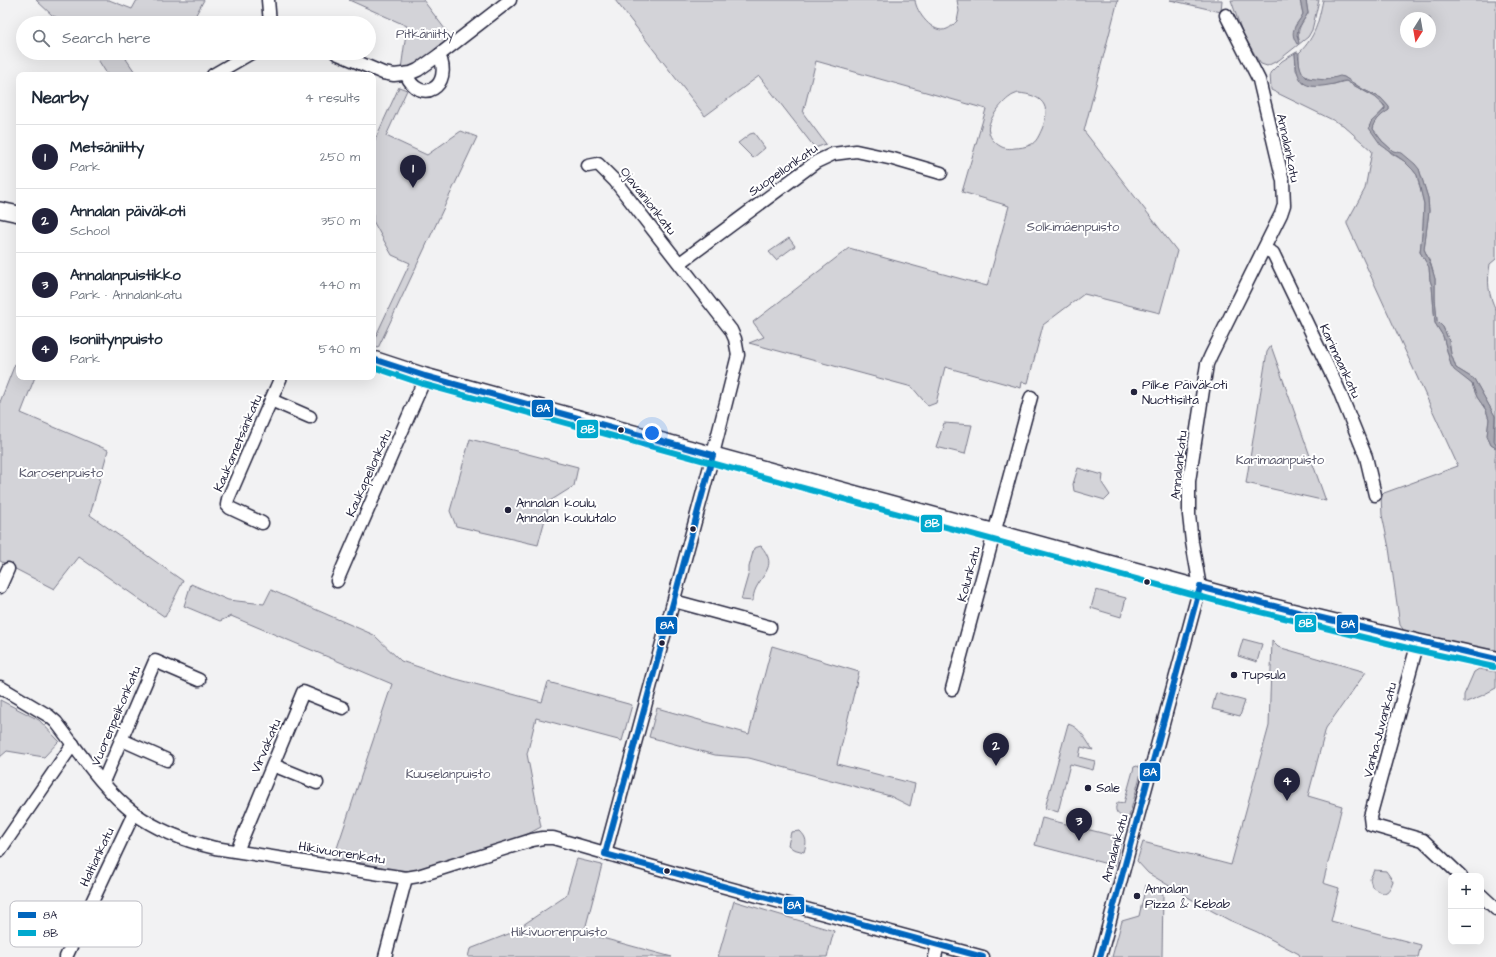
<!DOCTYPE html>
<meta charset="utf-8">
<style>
:root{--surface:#fff;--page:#f6f6f7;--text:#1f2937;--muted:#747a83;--line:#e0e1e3;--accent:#22223b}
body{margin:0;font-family:"Architects Daughter",sans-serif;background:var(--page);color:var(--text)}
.controls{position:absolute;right:12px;bottom:12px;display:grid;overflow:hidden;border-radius:8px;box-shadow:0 4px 16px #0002}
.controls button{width:36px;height:36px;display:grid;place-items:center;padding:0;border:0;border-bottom:1px solid var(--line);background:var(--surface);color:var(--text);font:20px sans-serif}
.compass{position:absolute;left:1400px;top:12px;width:36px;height:36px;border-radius:50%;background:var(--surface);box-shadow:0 4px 16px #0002;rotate:191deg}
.you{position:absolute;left:652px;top:433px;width:14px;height:14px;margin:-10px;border:3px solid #fff;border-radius:50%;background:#1a73e8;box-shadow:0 0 0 6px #1a73e833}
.badge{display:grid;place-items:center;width:26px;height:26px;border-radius:50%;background:var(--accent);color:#fff;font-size:13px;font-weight:700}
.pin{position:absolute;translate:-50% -33px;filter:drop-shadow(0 1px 2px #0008)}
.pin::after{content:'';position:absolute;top:21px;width:14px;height:12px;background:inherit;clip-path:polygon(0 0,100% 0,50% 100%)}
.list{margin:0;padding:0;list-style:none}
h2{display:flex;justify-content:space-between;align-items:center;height:52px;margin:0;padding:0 16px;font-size:17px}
h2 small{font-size:13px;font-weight:400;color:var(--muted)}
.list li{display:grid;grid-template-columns:26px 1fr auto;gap:12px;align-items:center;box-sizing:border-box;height:64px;padding:0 16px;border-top:1px solid var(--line)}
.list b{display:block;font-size:15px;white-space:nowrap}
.list p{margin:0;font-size:13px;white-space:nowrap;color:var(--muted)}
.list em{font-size:13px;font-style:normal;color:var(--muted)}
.icon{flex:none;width:22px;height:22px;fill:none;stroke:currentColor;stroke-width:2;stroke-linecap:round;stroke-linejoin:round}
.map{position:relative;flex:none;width:1496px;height:957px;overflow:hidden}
.search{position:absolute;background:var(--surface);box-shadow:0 4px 16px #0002;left:16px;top:16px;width:360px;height:44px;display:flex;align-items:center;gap:10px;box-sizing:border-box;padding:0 14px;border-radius:22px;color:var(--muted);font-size:15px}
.panel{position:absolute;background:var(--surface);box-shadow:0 4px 16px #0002;left:16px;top:72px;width:360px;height:308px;border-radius:8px}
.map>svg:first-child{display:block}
</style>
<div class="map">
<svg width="1496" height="957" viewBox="0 0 1496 957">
<rect width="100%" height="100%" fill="#f2f2f3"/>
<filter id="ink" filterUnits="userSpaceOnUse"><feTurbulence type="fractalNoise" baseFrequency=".025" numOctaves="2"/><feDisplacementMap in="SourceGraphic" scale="8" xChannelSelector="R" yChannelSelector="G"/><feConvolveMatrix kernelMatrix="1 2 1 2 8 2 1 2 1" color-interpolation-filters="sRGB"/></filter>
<g filter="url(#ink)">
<!-- green -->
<g fill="#d3d3d8" stroke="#7a7a8a" fill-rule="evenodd">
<path d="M36 0H109L132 9 137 0H204L194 18 186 23H72L53 16Z"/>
<path d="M349 0H423L451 37 417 64 401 69 407 26Z"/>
<path d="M615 0H915C916 12 933 35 947 29 950 28 954 24 957 21L959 11 957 0H1118L1084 131 1177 251 1160 313 1084 294 1043 325 1028 383 1022 382 1021 388 945 367 936 403 928 406 912 387 749 343 764 337 753 322 849 248 987 286 1009 206 962 192 986 109 816 61 803 113 826 144 815 148 759 76 705 116ZM1018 93C1042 95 1052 105 1042 129 1039 135 1037 142 1030 145 1025 147 1020 148 1015 148 1010 149 1005 149 1000 146 995 143 990 138 989 132 985 123 1002 102 1010 97 1012 95 1016 94 1018 93Z"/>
<path d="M1170 0H1222L1221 12Z"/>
<path d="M1231 0H1300L1303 14C1296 28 1291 22 1299 40 1296 29 1303 22 1308 13L1306 0H1319L1312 30 1308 37 1279 60 1267 66 1261 64 1258 60 1242 32Z"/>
<path d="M1323 0H1496V259L1490 264C1487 282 1488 294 1496 310V444L1494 441 1495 416 1474 379 1456 368 1451 354 1449 341 1443 327 1437 321 1435 298V279L1431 265 1424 249 1429 211 1428 198 1419 169 1400 153 1393 151 1382 141 1373 129C1374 121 1382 114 1389 110V107L1381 98 1364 90 1344 77C1339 76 1336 78 1331 80 1327 80 1323 80 1318 80 1300 78 1299 69 1299 53 1316 36 1318 23 1323 0ZM1406 18H1430V42H1406Z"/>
<path d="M94 53H135L126 59 137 75H105L107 74Z"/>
<path d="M1295 53 1296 70 1303 83 1313 86 1334 84 1346 81 1375 97 1381 101 1385 108 1369 126 1391 153 1404 161 1413 170 1417 175 1424 204 1423 226 1420 252 1429 267 1430 280 1432 286 1435 323 1443 336 1451 365 1472 384 1477 397 1486 410 1489 419 1487 436 1491 445 1496 448C1496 456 1493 466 1496 472V653L1405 632 1400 625 1389 548 1382 515 1381 496 1384 493 1458 466 1347 224V222L1365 189 1372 151 1343 125 1271 90 1270 73 1282 61Z"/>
<path d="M399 87 407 90 386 136 427 155 461 131 477 137 378 348 373 346V342L410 263 392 255 373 221V144Z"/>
<path d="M754 133 765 148 753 158 738 143 750 134Z"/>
<path d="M789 238 795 246 776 260 769 252Z"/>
<path d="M1271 346 1326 501 1246 483 1267 352Z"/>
<path d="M15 364H19V377H35L21 413 108 450 90 515 183 581 165 617 79 557 54 589 0 561V402Z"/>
<path d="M944 423 972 425 965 454 936 447Z"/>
<path d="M470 439 578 467 574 486 550 501 538 545 456 526 450 511Z"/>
<path d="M1078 468 1103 475 1102 483 1110 495 1105 500 1074 491 1073 484Z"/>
<path d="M761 546C777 565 765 571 756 588 754 592 753 597 753 601L741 600 749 572V567L754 548Z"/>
<path d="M191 584 228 600 264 604 271 590 374 635 401 661 445 676 542 702 548 682 632 705 622 741 536 718 527 754 541 827 526 835 415 871 404 872 334 857 392 684 231 616 220 621 184 606Z"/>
<path d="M1096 590 1126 598 1121 617 1091 608Z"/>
<path d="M1243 639 1262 644 1257 662 1238 656Z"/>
<path d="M1272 641 1278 647 1366 672 1326 728 1308 796 1342 806 1323 883 1339 888 1331 921 1421 945 1418 957H1300L1299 954 1257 932 1229 920 1201 905 1148 873 1137 861 1143 842 1231 865 1269 726Z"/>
<path d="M772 646 859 672 837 764 915 784 910 806 890 796 749 758 715 755 649 737 657 708 749 734Z"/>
<path d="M1479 669 1496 672V688L1481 696 1464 703V695L1474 672Z"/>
<path d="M1216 693 1245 701 1240 716 1212 709Z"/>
<path d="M0 700 39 720 59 741 44 757 7 751 0 757Z"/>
<path d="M1068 724C1080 727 1086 740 1093 750L1081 747 1079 757 1095 761 1093 770 1070 764 1058 812 1045 808Z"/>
<path d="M1137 766 1142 769 1129 817C1119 818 1112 811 1118 802L1124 803 1134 767Z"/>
<path d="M1042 818 1122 838 1115 866 1035 845Z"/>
<path d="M800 831C807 838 807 842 804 852L793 849 788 845 791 832Z"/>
<path d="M577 859 602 865 584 933 672 957H468L470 949 511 933 566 896Z"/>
<path d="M1374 870 1386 871 1393 881C1388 896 1383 895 1372 887L1370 879Z"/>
<path d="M1146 885 1163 894 1162 957H1112L1122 921 1139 916Z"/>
<path d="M734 901 834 931 827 957H718Z"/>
</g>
<!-- water -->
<g fill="#a8a8b2" stroke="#727282">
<path d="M1300 0H1306L1308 13 1298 29 1297 35 1299 43 1297 44C1288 30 1297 26 1303 14Z"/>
<path d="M1297 52H1298C1299 62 1299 71 1307 78L1326 80 1340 76 1344 77 1364 90 1381 98 1389 107V110C1382 114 1374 121 1373 129L1382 141 1393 151 1402 153 1415 164 1419 169 1428 198 1429 211 1424 249 1431 265 1435 279V298L1437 321 1443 327 1449 341 1451 354 1456 368 1474 379 1495 416 1494 441 1496 444V448L1491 445 1487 436 1489 419 1486 410 1477 397 1472 384 1454 370 1451 365 1443 336 1435 323 1432 286 1430 280 1429 267 1420 252 1423 226 1424 204 1417 175 1413 170 1404 161 1381 145 1369 128 1371 122 1385 109V106L1375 97 1346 81C1341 81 1338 83 1334 84 1301 91 1297 83 1295 53Z"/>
</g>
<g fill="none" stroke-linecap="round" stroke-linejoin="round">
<defs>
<g id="minor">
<path d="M268 0 270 23"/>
<path d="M336 53 383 73 394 75 411 73 418 70 439 55 510 0"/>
<path d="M406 74C420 107 454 86 439 55"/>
<path d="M213 75 251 53"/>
<path d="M588 166 598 164 615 181 731 330 735 339 738 355 710 466 605 854"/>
<path d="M1264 249 1273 253 1338 388 1366 457 1375 495"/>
<path d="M680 263 816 162 833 154 856 151 893 159 941 173"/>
<path d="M271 400 310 417"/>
<path d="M262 523 230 508 227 505 228 499 281 377"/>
<path d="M337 581 422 385 425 376"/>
<path d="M0 587 8 569"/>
<path d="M674 601 770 627"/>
<path d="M1418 642 1370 817 1371 825 1423 840 1461 876"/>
<path d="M0 687 49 716 56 722C80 753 102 788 134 813 158 831 186 841 215 848L406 878 418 876 532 840 543 838H553L688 877 983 957"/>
<path d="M952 689 1031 397"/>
<path d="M122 740 167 760"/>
<path d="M273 765 317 783"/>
<path d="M103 782 155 661 199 680"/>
<path d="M0 850 73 744"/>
<path d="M237 851 303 692 343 708"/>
<path d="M1481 895 1496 909"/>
<path d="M66 957 134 813"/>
<path d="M385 957 406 878"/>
<path d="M935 957 938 945"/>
<path d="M1100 957 1200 587 1192 542 1189 515V481L1207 364 1211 355 1281 214 1284 205 1283 181 1259 80 1226 15"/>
</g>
<g id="major">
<path d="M0 210 19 214"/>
<path d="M373 359 425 376 1237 598 1418 642 1496 659"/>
</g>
</defs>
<!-- minor casing -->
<use href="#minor" stroke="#22223b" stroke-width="15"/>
<!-- major casing -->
<use href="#major" stroke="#22223b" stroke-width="18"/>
<!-- minor -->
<use href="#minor" stroke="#fff" stroke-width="12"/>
<!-- major -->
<use href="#major" stroke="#fff" stroke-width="15"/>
<defs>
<g id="bus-1">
<path d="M373 359 425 376 713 455"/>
<path d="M1200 587 1305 614 1496 659"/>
<path d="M605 854 713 455"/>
<path d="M605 854 983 957"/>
<path d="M1100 957 1200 587"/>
</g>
<path id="bus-2" d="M373 367 423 384 1235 606 1416 650 1494 667"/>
</defs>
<!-- bus-1 casing -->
<use href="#bus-1" stroke="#fff" stroke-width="9"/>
<!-- bus-2 casing -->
<use href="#bus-2" stroke="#fff" stroke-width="9"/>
<!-- bus-1 -->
<use href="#bus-1" stroke="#0065bd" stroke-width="6"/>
<!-- bus-2 -->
<use href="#bus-2" stroke="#00a9ce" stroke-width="6"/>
</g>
</g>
<!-- markers -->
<g fill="#22223b" stroke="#fff" stroke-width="1.5">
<circle cx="1134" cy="392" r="4"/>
<circle cx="621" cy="430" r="3.5"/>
<circle cx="508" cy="510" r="4"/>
<circle cx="693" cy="529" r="3.5"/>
<circle cx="1147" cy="582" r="3.5"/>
<circle cx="662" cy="643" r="3.5"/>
<circle cx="1234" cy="675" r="4"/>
<circle cx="1088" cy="788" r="4"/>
<circle cx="667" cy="871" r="3.5"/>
<circle cx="1137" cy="896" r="4"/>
</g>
<g text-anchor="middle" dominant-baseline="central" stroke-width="4" stroke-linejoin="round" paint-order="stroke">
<!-- park labels -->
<g font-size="13" fill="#57576a" stroke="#fff">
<text x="425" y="34">Pitkäniitty</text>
<text x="1073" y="227">Solkimäenpuisto</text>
<text x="1280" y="460">Karimaanpuisto</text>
<text x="61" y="473">Karosenpuisto</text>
<text x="448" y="774">Kuuselanpuisto</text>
<text x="559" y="932">Hikivuorenpuisto</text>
</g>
<!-- street labels -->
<g font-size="13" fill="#22223b" stroke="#fff">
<text transform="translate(1288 148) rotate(78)">Annalankatu</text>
<text transform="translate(783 170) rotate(-35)">Suopellonkatu</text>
<text transform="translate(648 201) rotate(52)">Ojavainionkatu</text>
<text transform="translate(1340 361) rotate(65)">Karimaankatu</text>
<text transform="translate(238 443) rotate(-67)">Kaukametsänkatu</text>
<text transform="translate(1179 465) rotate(-84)">Annalankatu</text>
<text transform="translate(369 473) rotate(-66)">Kaukapellonkatu</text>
<text transform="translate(969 574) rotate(-75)">Kolunkatu</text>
<text transform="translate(116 716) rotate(-67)">Vuorenpeikonkatu</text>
<text transform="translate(1380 730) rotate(-75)">Vanha-Juvankatu</text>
<text transform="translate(266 746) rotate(-67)">Virvakatu</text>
<text transform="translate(1115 848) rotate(-75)">Annalankatu</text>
<text transform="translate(342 853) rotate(9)">Hikivuorenkatu</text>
<text transform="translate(97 857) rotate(-65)">Haltiankatu</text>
</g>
<!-- poi labels -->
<g font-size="13" fill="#22223b" stroke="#fff" text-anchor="start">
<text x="1142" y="385">Pilke Päiväkoti<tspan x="1142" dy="15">Nuottisilta</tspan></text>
<text x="516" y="503">Annalan koulu,<tspan x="516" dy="15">Annalan koulutalo</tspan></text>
<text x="1242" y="675">Tupsula</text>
<text x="1096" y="788">Sale</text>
<text x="1145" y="889">Annalan<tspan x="1145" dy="15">Pizza &amp; Kebab</tspan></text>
</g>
</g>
<!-- legend -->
<rect x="10" y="901" width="132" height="46" rx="6" fill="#fff" stroke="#bdbdc4" stroke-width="1"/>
<rect x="18" y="912" width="18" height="6" fill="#0065bd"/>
<rect x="18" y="930" width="18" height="6" fill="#00a9ce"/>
<g font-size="11" fill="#22223b">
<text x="43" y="919">8A</text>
<text x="43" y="937">8B</text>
</g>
<g stroke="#fff" stroke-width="1.5">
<rect x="531" y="399" width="23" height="19" rx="4" fill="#0065bd"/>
<rect x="576" y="419" width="23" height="20" rx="4" fill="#00a9ce"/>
<rect x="920" y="514" width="23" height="19" rx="4" fill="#00a9ce"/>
<rect x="1294" y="614" width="23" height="19" rx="4" fill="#00a9ce"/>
<rect x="1336" y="614" width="23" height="20" rx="4" fill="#0065bd"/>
<rect x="655" y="616" width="23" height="19" rx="4" fill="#0065bd"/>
<rect x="1139" y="762" width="22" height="20" rx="4" fill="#0065bd"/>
<rect x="783" y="896" width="22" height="19" rx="4" fill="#0065bd"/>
</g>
<g font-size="11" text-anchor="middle" font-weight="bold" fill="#fff">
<text x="543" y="412">8A</text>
<text x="588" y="433">8B</text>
<text x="932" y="527">8B</text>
<text x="1306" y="627">8B</text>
<text x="1348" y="628">8A</text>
<text x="667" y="629">8A</text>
<text x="1150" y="776">8A</text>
<text x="794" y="909">8A</text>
</g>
</svg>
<div class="controls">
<button>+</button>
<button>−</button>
</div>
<svg class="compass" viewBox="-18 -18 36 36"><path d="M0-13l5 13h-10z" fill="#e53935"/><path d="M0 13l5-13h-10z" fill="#747a83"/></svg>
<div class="you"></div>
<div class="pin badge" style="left:413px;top:188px">1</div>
<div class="pin badge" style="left:996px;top:766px">2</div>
<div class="pin badge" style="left:1079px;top:841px">3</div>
<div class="pin badge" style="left:1287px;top:801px">4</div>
<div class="search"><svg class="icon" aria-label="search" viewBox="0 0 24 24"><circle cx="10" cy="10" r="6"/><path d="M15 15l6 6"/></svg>Search here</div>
<section class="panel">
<h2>Nearby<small>4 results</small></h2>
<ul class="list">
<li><span class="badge">1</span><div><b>Metsäniitty</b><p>Park</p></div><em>250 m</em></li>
<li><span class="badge">2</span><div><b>Annalan päiväkoti</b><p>School</p></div><em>350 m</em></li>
<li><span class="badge">3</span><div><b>Annalanpuistikko</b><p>Park · Annalankatu</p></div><em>440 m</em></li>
<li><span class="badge">4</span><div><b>Isoniitynpuisto</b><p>Park</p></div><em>540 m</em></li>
</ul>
</section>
</div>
